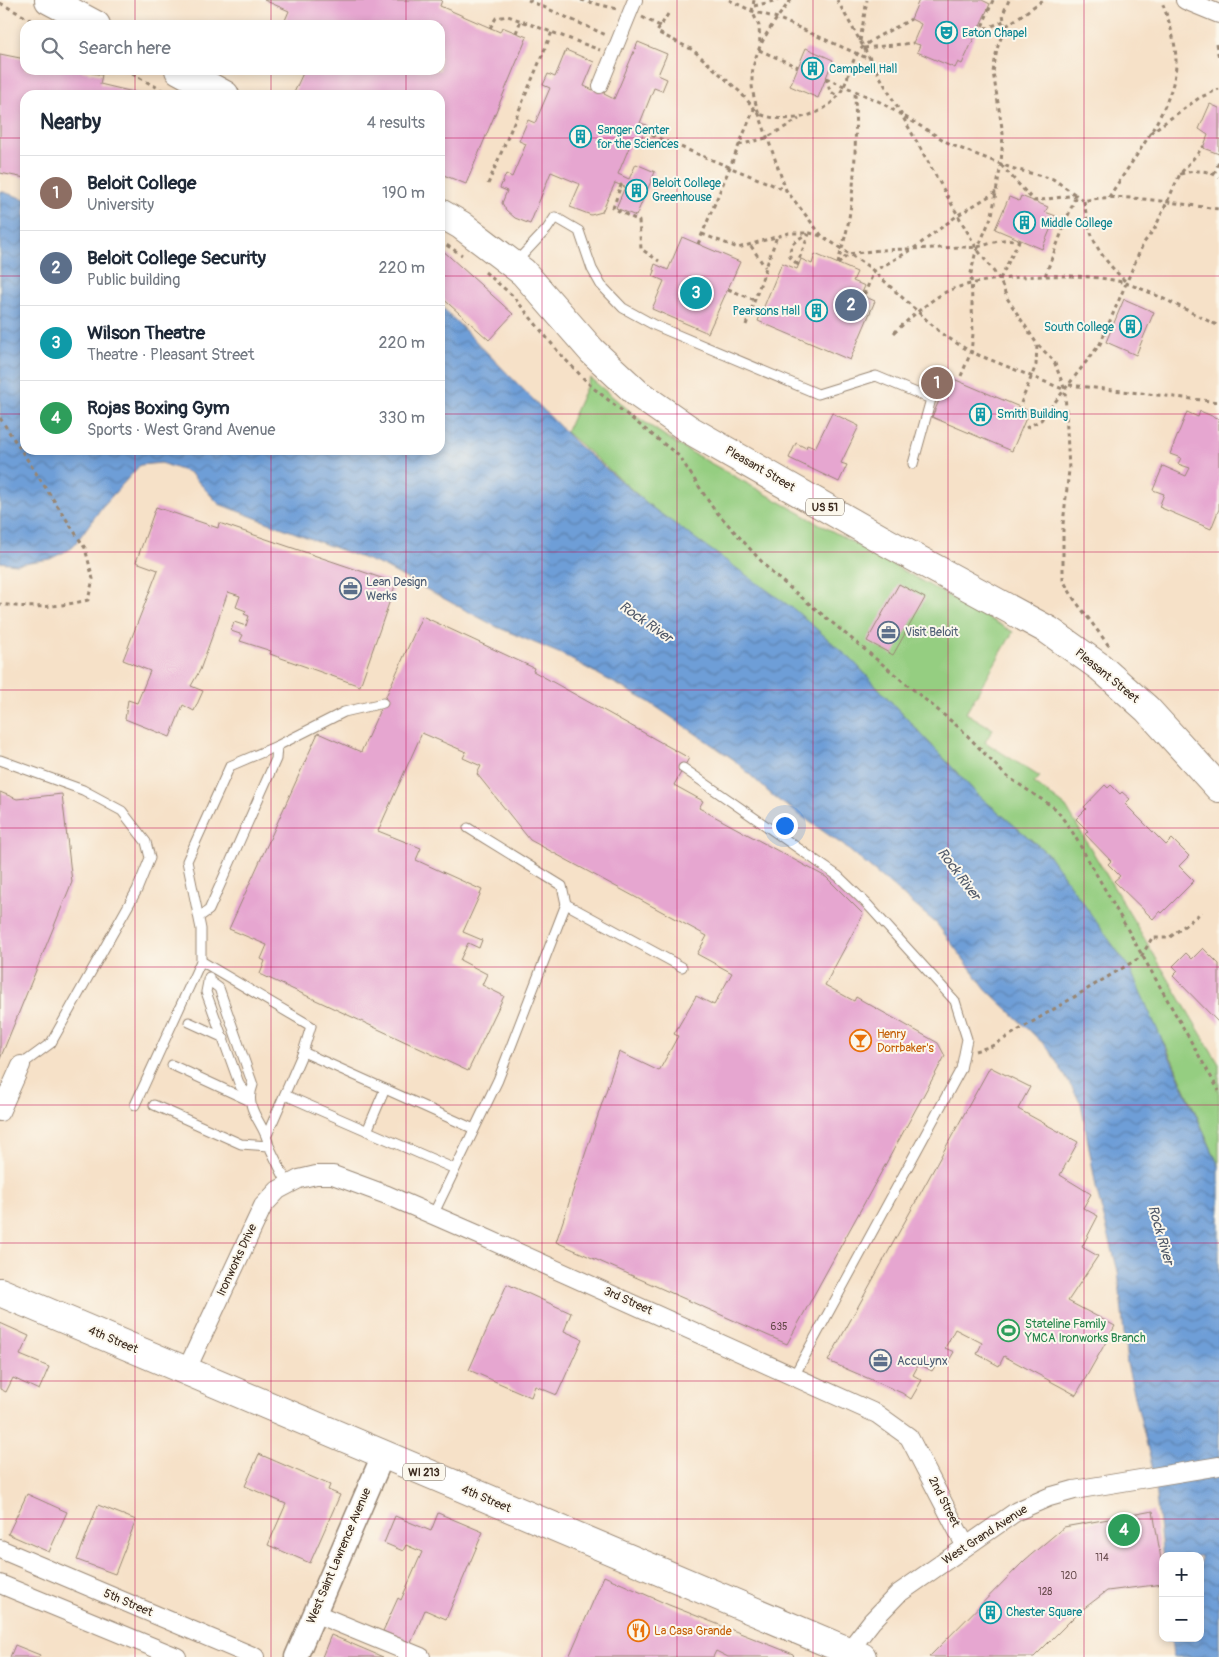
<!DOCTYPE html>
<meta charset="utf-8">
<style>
:root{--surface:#fff;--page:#f2f2f3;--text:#1f2937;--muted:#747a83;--line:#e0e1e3;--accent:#111827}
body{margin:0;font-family:Pangolin,sans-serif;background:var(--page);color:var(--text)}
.controls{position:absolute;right:15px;bottom:15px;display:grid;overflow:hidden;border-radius:10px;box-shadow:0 2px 8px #0003}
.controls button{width:45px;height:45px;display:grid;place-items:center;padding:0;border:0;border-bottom:1px solid var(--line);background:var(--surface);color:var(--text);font:25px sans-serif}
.you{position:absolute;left:784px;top:825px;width:18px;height:18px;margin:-12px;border:4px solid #fff;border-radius:50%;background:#1a73e8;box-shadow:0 0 0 8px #1a73e833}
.badge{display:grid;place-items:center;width:32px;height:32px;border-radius:50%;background:var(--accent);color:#fff;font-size:16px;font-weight:700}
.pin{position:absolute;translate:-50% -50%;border:2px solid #fff;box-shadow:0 1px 5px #0006}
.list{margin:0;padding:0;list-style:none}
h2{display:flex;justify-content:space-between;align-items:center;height:65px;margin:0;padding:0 20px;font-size:21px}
h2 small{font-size:16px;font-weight:400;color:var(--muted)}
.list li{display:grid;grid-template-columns:32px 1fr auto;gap:15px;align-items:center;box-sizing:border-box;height:75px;padding:0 20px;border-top:1px solid var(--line)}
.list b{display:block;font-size:19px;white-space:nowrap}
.list p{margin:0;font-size:16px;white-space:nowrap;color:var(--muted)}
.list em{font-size:16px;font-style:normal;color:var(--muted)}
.icon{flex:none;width:28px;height:28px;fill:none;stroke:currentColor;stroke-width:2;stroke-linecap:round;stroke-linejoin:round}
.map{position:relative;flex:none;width:1219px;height:1657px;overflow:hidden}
.search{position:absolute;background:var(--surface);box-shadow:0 2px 8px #0003;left:20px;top:20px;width:425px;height:55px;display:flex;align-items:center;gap:12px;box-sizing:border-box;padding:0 18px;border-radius:15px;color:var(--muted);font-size:19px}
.panel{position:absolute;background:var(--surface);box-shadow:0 2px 8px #0003;left:20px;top:90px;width:425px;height:365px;border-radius:15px}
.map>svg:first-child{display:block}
</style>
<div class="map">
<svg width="1219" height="1657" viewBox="0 0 1219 1657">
<defs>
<pattern id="water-waves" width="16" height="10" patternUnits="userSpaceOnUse" patternTransform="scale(1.25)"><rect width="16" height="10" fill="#6e9ed7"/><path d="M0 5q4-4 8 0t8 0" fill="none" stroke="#5c81ae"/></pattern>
</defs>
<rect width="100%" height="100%" fill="#fbf7ec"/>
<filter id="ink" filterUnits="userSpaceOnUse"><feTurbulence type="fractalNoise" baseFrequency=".02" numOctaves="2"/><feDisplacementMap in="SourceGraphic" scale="10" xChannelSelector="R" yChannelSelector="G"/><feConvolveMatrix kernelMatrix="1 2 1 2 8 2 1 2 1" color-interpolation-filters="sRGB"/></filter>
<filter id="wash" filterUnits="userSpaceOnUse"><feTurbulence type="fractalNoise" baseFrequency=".0096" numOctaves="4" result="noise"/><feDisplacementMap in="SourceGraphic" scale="20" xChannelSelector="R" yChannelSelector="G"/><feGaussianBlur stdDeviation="1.12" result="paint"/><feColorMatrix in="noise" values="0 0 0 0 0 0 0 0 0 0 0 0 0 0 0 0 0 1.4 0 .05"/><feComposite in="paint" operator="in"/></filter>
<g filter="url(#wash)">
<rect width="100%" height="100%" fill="#f6e1c8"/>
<!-- green -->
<path fill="#95ce81" stroke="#687c50" d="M590 378 637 417 680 446 1013 632 966 713 993 729 985 742 1040 777 1034 783 1066 807 1219 1064V1166L1167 1048 1048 854 977 794 854 662 795 611 654 509 566 432Z"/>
<!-- water -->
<path fill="url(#water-waves)" stroke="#54647a" d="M0 191 25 199V450H440V305L579 446 654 509 795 610 854 662 977 794 1048 854 1130 969 1219 1166V1657H1173L1171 1638H1200V1556H1163V1558L1153 1470 1127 1364 1118 1271 1097 1192 1081 1103 1049 1049 986 989 937 924 843 845 774 797 733 759 649 702 561 654 497 627 383 566 219 504 190 473 161 463 140 465 102 507 72 548 50 559 16 564 0 562Z"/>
<g id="blocks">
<!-- building -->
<g fill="#e6a6d0">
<path d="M264 0H442L440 6 500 32 502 27 527 37 466 184 441 174 444 168 440 167V95H293L303 73 296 70H440V25H283L289 11Z"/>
<path d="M919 0H982L990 4 962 64 958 62 955 68 917 52 920 45 913 43 921 24 911 19Z"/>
<path d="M638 42 667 54 658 75 667 79 662 91 654 88 640 123 647 125 638 146 631 143 618 174 629 179 636 164 655 172 636 216 616 208 625 187 615 183 602 212 591 215 570 207 580 184 551 172 530 224 515 218 506 210 502 203 507 191 500 188 506 174 512 177 526 144 519 141 528 120 535 123 550 88 543 85 548 74 555 77 566 50 594 62 584 86 593 90 596 84 606 89 604 94 614 99Z"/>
<path d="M806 48 833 60 818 98 790 86Z"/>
<path d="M0 54 25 59V70H77L102 75 100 84 146 95H25V178L0 173Z"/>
<path d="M1210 104 1219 108V154L1203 148 1208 135 1199 129Z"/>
<path d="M1021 196 1048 207 1045 212 1056 216 1042 249 995 229 1009 197 1019 201Z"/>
<path d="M682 237 740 262 708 333 652 309 664 281 653 276 655 271 653 270 655 264 668 270Z"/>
<path d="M440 248 513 314 489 340 440 296Z"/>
<path d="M815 254 857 272 853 281 865 286 861 295 875 301 850 360 758 321 782 263 797 269 801 259 812 264Z"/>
<path d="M1124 299 1154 312 1136 355 1106 342Z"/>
<path d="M949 377 1029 411 1012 451 932 417Z"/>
<path d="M1200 411 1219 419V509L1211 529 1159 507 1164 494 1153 490 1163 466 1186 476 1190 468 1178 464 1181 458 1170 454 1187 412 1198 417Z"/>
<path d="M832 413 859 426 841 463 847 465 839 482 789 458 796 443 806 448 807 445 815 448Z"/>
<path d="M156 507 218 528 219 523 396 583 360 686 270 654 271 651 240 641 243 635 231 631 234 622 246 626 249 616 244 614 246 611 236 607 240 596 228 592 200 670 191 686 203 691 194 711 183 705 170 737 125 719 128 700 137 703 150 671 123 660 158 570 136 562Z"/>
<path d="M899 584 925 598 893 655 867 641Z"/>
<path d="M422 616 534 668 533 671 689 758 674 785 703 801 699 808 826 877 863 914 825 985 854 1001 856 997 938 1043 945 1056 787 1344 556 1242 619 1052 659 1071 678 1036 674 1034 696 996 714 1005 732 973 697 954 707 936 530 840 477 774 481 766 463 758 466 752 422 733 378 831 421 848 416 860 482 890 463 932 482 940 479 948 468 943 460 960 487 974 482 985 504 996 468 1071 260 974 265 961 261 959 267 945 229 929 318 733 361 752Z"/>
<path d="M1105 785 1108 788 1111 785 1120 794 1122 792 1130 799 1125 804 1166 845 1172 839 1189 856 1179 866 1194 881 1162 913 1160 911 1153 919 1114 881 1120 876 1108 864 1111 861 1085 834 1088 831 1076 819 1086 809 1084 807Z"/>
<path d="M0 792 17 799 62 794 72 882 0 1059Z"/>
<path d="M1203 948 1219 964V1023L1173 976 1178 971 1173 966 1186 953 1192 959Z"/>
<path d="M990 1067 1030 1087 1018 1109 1078 1142 1060 1175 1091 1194 1083 1208 1098 1216 1082 1247 1098 1256 1068 1301 1115 1326 1076 1395 1004 1356 999 1366 977 1354 982 1343 955 1329 945 1348 954 1352 948 1362 940 1358 932 1371 919 1364 913 1375 922 1380 911 1399 902 1393 828 1361Z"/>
<path d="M507 1284 571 1313 564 1331 582 1339 557 1395 535 1386 531 1397 469 1370Z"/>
<path d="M0 1323 29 1336 20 1355 49 1367 39 1390 13 1378 6 1392 0 1389Z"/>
<path d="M259 1454 330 1485 328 1490 340 1495 310 1563 268 1545 286 1504 245 1486Z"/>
<path d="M27 1494 67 1512 49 1552 8 1534Z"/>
<path d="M98 1505 136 1520 115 1574 77 1560Z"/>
<path d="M1153 1511 1163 1571V1584L1107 1591 1078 1613 1034 1657H929L1025 1560 1064 1527Z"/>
<path d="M438 1513 483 1532 446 1619 425 1610 411 1643 383 1631 398 1598 401 1600 422 1552 406 1545 403 1551 384 1543 395 1516 431 1531Z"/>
<path d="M604 1576 669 1605 793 1654 794 1657H728L716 1651 713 1657H569Z"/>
<path d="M331 1635 371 1652 383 1657H322Z"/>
<path d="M15 1645 40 1655 39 1657H10Z"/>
</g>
</g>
</g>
<g filter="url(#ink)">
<use href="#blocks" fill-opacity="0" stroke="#988673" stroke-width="1"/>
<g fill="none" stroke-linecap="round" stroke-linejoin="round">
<defs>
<g id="service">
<path d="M515 263 547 229 555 217 579 231 592 269 601 285 623 308 654 325 818 394 876 376 931 399 913 464"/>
<path d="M277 746 344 712 383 703"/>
<path d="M0 760 83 790 122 811 146 842 150 858 137 890 51 1043 21 1065"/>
<path d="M683 768 838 876 867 904 955 1001 967 1039 961 1069 794 1376"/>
<path d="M566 904 682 967"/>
<path d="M201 961 311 1026 303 1052 267 1135"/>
<path d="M209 977 206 992 240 1086 249 1095"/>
<path d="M208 980 219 988 253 1085C243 1111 265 1122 269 1146"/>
<path d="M189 1022 224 1038"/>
<path d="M303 1052 474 1129"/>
<path d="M172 1065 250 1101"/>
<path d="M285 1095 455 1169"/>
<path d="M135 1105 201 961V929L187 861 230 766 277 746 276 759 209 910 199 917"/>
<path d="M154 1105 241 1144 269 1146 288 1185"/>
<path d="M367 1131 385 1089"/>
<path d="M433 1215 498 1080 566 904 562 886 468 828"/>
</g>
<path id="pedestrian" d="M600 86 635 0"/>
<g id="minor">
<path d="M1185 0 1219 14"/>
<path d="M0 1112 21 1065"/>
<path d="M186 1371 263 1206 278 1190 299 1179 316 1175H333L387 1195 479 1235 877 1414 909 1437 965 1545"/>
<path d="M0 1549 255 1657"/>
<path d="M0 1584 177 1657"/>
<path d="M314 1613 421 1657"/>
<path d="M844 1657 872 1621 898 1594 1017 1511 1049 1497 1074 1490 1219 1466"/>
</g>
<path id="tertiary" d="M296 1657 383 1455"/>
<g id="primary">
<path d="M49 0 96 25"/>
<path d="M179 70 225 95"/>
<path d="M440 213 461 225 523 272 592 351 637 393 690 430 888 543 1048 630 1100 667 1147 709 1219 788"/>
<path d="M0 1292 862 1657"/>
</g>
</defs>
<!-- service casing -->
<use href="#service" stroke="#988673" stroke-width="11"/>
<!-- pedestrian casing -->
<use href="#pedestrian" stroke="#988673" stroke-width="16"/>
<!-- minor casing -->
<use href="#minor" stroke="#988673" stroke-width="20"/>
<!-- tertiary casing -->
<use href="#tertiary" stroke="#988673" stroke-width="25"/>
<!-- primary casing -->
<use href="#primary" stroke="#988673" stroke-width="30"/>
<!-- path -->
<g stroke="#988673" stroke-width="3" stroke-dasharray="4 4" stroke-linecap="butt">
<path d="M528 0 606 35"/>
<path d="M581 0 617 9"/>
<path d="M729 0 752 11 777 18 869 59"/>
<path d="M754 0 752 11 759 26 760 45"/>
<path d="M791 0C772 24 751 51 752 83 752 93 756 104 759 114 789 125 831 117 845 84 850 72 852 59 861 49 874 36 895 29 911 19"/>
<path d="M837 0 977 249 1000 280 1007 298 1037 344 1054 361 1065 390 1069 470 1063 524V580L1074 599 1109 646"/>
<path d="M993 0 982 27 987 28 1004 21"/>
<path d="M0 3 40 25"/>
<path d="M754 6 778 0"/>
<path d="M668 14 657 32 693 50 739 91 759 114 786 190 822 236 869 267 942 334 971 352 1065 390"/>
<path d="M642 17 660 26"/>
<path d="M1005 27 1003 14 1009 0"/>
<path d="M490 28 496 18 508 16 600 50"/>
<path d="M516 33 521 20"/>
<path d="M860 41 867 0"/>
<path d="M1216 44 1219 58"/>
<path d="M864 48 913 43"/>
<path d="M759 50 798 67"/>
<path d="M125 70 171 95"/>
<path d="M826 78 880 102 952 145 1011 168 1053 179 1076 195 1045 276"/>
<path d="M826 78 830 91 837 96"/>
<path d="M644 132 785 190"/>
<path d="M1150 133 1199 98 1219 89"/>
<path d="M739 145 766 138 799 119"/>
<path d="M1001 165 1034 201 1076 195 1084 201C1117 191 1183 205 1219 209"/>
<path d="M1180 174C1195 170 1205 169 1219 177"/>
<path d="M1214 174 1219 162"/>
<path d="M488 184 552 32"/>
<path d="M620 188 621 185 613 208 639 221 641 249 659 261"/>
<path d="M1109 197C1132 160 1176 106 1176 62 1176 41 1169 21 1162 2"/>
<path d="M1084 201C1090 241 1098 254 1126 282"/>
<path d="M702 234 738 248 789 233H810L821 236"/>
<path d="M440 241 462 255"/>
<path d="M698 244 754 109"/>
<path d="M751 246 765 267"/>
<path d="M797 264 790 257C789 243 797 239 808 234"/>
<path d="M838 264 849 254 880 250 964 247C986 250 998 235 1018 241"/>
<path d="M838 264C841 249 847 234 849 218 856 174 856 134 855 90"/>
<path d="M799 265 797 264 809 234"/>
<path d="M485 272 513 296 560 354 592 387 679 456 713 508 772 573 962 730 1005 775 1056 809 1073 833 1219 1091"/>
<path d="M1000 279 1020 239"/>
<path d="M728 289 755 300"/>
<path d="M863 292 865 293 874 271 913 249 958 215 996 192"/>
<path d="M746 325 777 236"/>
<path d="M894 333C910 318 925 304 944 293 978 274 1088 271 1125 283 1154 292 1191 313 1219 326"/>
<path d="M961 376 971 352 973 334 971 273 975 255 992 215 1001 164 1003 134 993 72 997 49 1005 27 1043 0"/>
<path d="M1069 385 1219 402"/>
<path d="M1021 403 1036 365 1037 344"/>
<path d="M0 418 85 548 93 579 88 600C59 607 30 609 0 604"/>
<path d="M1026 428 1041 420 1100 344 1143 244 1155 228 1180 174 1204 146"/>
<path d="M975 1051 992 1046 1141 957 1152 938H1169L1202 912"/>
</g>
<!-- service -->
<use href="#service" stroke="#fff" stroke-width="9"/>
<!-- pedestrian -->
<use href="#pedestrian" stroke="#fff" stroke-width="14"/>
<!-- minor -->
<use href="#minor" stroke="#fff" stroke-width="18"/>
<!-- tertiary -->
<use href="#tertiary" stroke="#fff" stroke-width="22"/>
<!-- primary -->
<use href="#primary" stroke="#fff" stroke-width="28"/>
</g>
</g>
<!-- grid -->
<path fill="none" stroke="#c2185b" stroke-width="1" stroke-opacity="0.55" d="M135 0V25M271 0V25M406 0V25M542 0V1657M677 0V1657M813 0V1657M948 0V1657M1084 0V1657M135 70V95M271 70V95M406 70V95M0 138H25M440 138H1219M0 276H25M440 276H1219M0 414H25M440 414H1219M135 450V1657M271 450V1657M406 450V1657M0 552H1219M0 690H1219M0 828H1219M0 967H1219M0 1105H1219M0 1243H1219M0 1381H1219M0 1519H1219"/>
<!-- icons -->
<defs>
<symbol id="theatre-ring" viewBox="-11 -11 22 22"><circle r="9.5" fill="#fbf7ec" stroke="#0f9aa8" stroke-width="1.5"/><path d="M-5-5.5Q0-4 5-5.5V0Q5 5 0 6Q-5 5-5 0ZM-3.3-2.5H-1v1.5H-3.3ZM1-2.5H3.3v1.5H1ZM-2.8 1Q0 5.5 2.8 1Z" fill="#0f9aa8"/></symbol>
<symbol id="building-ring" viewBox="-11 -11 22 22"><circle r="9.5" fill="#fbf7ec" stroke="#0f9aa8" stroke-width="1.5"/><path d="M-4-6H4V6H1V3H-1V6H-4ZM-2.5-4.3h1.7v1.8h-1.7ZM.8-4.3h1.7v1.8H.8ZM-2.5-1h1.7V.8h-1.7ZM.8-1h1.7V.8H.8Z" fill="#0f9aa8"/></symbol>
<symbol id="office-ring" viewBox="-11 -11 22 22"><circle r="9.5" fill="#fbf7ec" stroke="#5c6f8a" stroke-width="1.5"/><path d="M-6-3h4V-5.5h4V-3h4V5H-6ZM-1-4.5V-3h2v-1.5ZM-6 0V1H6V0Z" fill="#5c6f8a"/></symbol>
<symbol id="bar-ring" viewBox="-11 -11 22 22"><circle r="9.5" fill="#fbf7ec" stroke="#e8710a" stroke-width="1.5"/><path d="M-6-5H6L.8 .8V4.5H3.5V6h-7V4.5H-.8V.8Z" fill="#e8710a"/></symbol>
<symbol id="stadium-ring" viewBox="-11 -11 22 22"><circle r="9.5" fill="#fbf7ec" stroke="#2e9e5b" stroke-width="1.5"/><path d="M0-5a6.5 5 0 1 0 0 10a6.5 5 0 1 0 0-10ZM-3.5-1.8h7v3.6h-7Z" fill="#2e9e5b"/></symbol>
<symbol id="restaurant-ring" viewBox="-11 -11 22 22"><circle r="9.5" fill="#fbf7ec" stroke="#e8710a" stroke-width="1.5"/><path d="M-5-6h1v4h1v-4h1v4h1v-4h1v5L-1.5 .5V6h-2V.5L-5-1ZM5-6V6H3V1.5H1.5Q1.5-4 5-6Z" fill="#e8710a"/></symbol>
</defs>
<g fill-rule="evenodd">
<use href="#theatre-ring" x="934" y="20" width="25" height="25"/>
<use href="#building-ring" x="800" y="56" width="25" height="25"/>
<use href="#building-ring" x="568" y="124" width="25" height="25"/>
<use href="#building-ring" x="624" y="178" width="25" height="25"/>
<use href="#building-ring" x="1012" y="210" width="25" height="25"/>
<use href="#building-ring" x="804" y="298" width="25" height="25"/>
<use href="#building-ring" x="1118" y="314" width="25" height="25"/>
<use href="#building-ring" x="968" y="402" width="25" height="25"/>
<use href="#office-ring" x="338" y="576" width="25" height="25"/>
<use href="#office-ring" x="876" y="620" width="25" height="25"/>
<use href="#bar-ring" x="848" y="1028" width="25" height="25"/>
<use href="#stadium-ring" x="996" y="1318" width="25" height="25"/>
<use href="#office-ring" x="868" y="1348" width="25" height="25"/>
<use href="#building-ring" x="978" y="1600" width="25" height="25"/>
<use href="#restaurant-ring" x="626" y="1618" width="25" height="25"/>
</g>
<g text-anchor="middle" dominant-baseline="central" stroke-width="4" stroke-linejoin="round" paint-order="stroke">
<!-- number labels -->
<g font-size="10" fill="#66494a">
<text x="779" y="1327">635</text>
<text x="1102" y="1558">114</text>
<text x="1069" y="1576">120</text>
<text x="1045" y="1592">128</text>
</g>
<!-- shield labels -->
<g fill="#fbf7ec" stroke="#75685c" stroke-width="1">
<rect x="806" y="498.5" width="38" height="17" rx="4"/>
<rect x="403" y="1463.5" width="42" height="17" rx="4"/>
</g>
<g font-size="11" font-weight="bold" fill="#3b2a1e">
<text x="825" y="507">US 51</text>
<text x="424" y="1472">WI 213</text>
</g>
<!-- culture labels -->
<g font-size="12" fill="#0d838f" stroke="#fbf7ec" text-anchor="start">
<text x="962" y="33">Eaton Chapel</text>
<text x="829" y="69">Campbell Hall</text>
<text x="597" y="130">Sanger Center<tspan x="597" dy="14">for the Sciences</tspan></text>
<text x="652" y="183">Beloit College<tspan x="652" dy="14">Greenhouse</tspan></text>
<text x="1041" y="223">Middle College</text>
<text x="800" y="311" text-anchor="end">Pearsons Hall</text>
<text x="1114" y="327" text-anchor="end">South College</text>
<text x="997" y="414">Smith Building</text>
<text x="1006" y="1612">Chester Square</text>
</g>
<!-- street labels -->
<g font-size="12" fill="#3b2a1e" stroke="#fbf7ec">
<text transform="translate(760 469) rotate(30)">Pleasant Street</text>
<text transform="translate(1107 676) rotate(39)">Pleasant Street</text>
<text transform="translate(237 1260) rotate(-65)">Ironworks Drive</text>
<text transform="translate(628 1301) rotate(24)">3rd Street</text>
<text transform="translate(113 1340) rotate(23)">4th Street</text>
<text transform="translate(486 1499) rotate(23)">4th Street</text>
<text transform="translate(944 1502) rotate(63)">2nd Street</text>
<text transform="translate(985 1535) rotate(-33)">West Grand Avenue</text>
<text transform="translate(339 1556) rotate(-67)">West Saint Lawrence Avenue</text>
<text transform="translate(128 1603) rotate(23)">5th Street</text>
</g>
<!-- service labels -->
<g font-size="12" fill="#4e5e75" stroke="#fbf7ec" text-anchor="start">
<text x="366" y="582">Lean Design<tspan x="366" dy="14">Werks</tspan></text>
<text x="905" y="632">Visit Beloit</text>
<text x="897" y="1361">AccuLynx</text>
</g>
<!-- food labels -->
<g font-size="12" fill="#c56008" stroke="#fbf7ec" text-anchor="start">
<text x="877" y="1034">Henry<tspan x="877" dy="14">Dorrbaker's</tspan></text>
<text x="654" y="1631">La Casa Grande</text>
</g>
<!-- leisure labels -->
<g font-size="12" fill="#27864d" stroke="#fbf7ec" text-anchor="start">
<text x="1025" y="1324">Stateline Family<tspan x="1025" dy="14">YMCA Ironworks Branch</tspan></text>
</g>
<!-- water labels -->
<g font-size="14" font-style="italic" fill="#4f5868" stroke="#fbf7ec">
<text transform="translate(646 622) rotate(35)">Rock River</text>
<text transform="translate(959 874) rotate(53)">Rock River</text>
<text transform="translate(1161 1235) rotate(74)">Rock River</text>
</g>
</g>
</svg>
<div class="controls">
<button>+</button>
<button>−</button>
</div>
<div class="you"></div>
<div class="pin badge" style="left:937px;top:383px;background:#8d6e63">1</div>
<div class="pin badge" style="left:851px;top:305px;background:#5c6f8a">2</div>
<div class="pin badge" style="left:696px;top:293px;background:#0f9aa8">3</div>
<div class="pin badge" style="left:1124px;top:1530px;background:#2e9e5b">4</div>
<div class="search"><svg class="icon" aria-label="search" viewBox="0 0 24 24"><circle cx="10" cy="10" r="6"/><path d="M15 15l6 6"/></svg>Search here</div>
<section class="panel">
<h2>Nearby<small>4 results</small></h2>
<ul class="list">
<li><span class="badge" style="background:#8d6e63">1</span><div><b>Beloit College</b><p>University</p></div><em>190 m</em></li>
<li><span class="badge" style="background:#5c6f8a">2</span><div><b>Beloit College Security</b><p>Public building</p></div><em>220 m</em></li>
<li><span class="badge" style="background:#0f9aa8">3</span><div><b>Wilson Theatre</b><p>Theatre · Pleasant Street</p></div><em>220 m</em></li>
<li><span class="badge" style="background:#2e9e5b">4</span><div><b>Rojas Boxing Gym</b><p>Sports · West Grand Avenue</p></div><em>330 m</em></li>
</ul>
</section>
</div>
